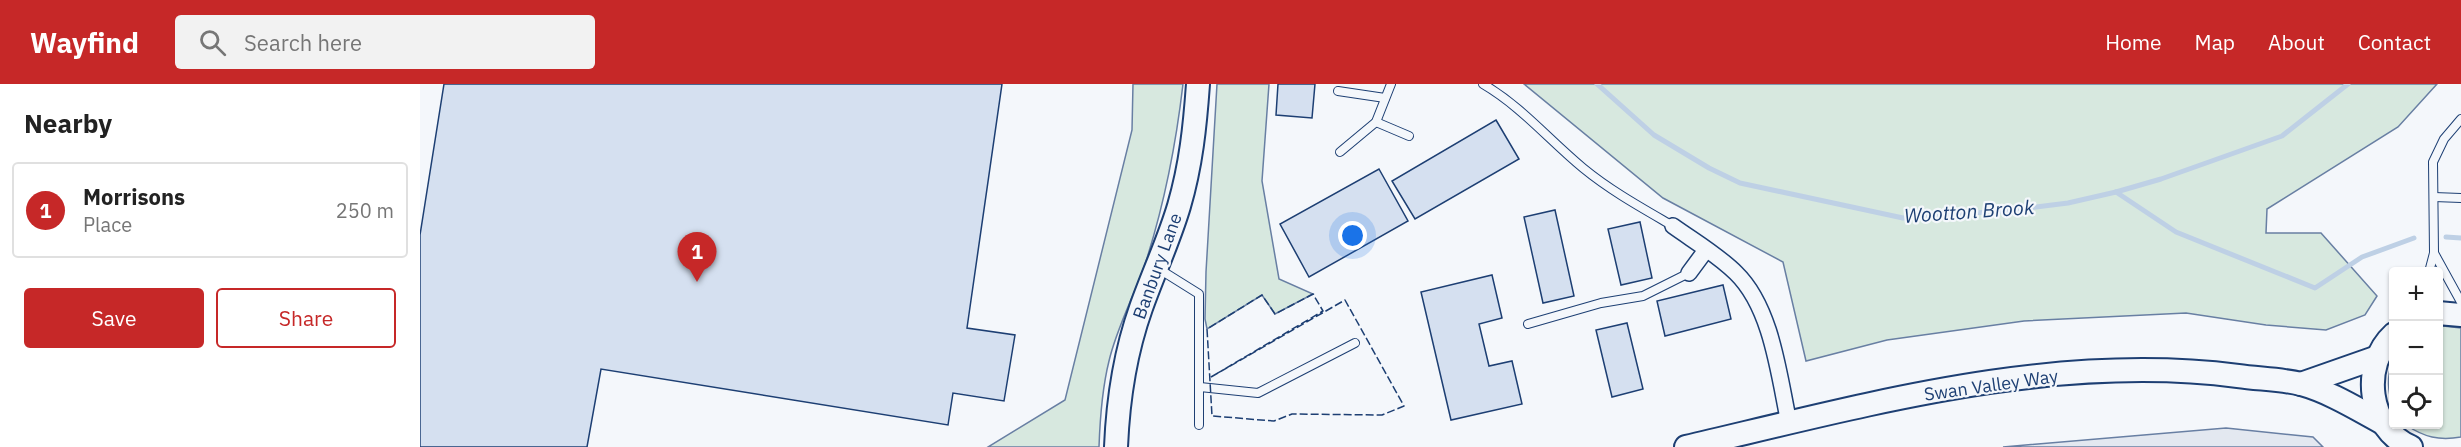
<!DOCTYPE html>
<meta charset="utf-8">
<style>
:root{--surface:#fff;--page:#f2f2f2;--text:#222;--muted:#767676;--line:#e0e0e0;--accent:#c62828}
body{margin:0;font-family:"IBM Plex Sans",sans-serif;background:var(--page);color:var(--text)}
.controls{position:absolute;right:18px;bottom:18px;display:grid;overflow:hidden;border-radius:6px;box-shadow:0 2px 4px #0004}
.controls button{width:54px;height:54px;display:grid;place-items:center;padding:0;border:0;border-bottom:2px solid var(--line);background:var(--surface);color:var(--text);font:30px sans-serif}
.you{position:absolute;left:933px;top:152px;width:21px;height:21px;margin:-15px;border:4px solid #fff;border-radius:50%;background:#1a73e8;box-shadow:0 0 0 9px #1a73e833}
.badge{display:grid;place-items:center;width:39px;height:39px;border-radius:50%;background:var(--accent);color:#fff;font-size:20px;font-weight:700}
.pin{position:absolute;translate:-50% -50px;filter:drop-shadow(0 2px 3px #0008)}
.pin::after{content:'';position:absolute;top:32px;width:21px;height:18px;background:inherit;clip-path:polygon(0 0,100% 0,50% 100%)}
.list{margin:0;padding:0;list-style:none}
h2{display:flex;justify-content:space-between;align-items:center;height:78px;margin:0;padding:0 24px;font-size:26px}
h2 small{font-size:20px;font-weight:400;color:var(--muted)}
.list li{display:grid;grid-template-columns:39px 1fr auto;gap:18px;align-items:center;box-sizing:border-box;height:96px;margin:0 12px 12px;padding:0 12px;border:2px solid var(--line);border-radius:6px}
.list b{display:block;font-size:22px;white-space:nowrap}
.list p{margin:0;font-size:20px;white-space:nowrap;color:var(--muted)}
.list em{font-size:20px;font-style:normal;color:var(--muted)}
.actions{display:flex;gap:12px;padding:18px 24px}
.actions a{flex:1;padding:14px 0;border:2px solid var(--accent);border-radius:6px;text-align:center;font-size:21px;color:var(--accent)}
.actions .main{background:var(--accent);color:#fff}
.icon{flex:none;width:33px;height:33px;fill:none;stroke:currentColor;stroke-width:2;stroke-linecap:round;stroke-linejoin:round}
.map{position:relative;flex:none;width:2041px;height:363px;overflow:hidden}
header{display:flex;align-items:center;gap:36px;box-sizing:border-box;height:84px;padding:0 30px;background:var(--accent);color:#fff}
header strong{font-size:28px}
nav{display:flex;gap:33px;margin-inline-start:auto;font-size:21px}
.search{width:420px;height:54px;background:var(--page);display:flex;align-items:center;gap:15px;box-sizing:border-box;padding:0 21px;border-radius:6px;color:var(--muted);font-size:22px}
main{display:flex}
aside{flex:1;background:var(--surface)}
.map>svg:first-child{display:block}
</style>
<header>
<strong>Wayfind</strong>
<div class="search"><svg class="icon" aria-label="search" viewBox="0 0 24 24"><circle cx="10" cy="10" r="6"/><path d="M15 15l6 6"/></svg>Search here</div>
<nav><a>Home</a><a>Map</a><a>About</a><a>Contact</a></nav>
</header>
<main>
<aside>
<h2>Nearby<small></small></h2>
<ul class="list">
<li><span class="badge">1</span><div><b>Morrisons</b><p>Place</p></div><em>250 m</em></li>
</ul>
<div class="actions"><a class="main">Save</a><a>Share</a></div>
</aside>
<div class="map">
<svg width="2041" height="363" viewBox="0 0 2041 363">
<rect width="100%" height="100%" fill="#f4f7fb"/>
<!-- green -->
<g fill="#d7e8df" stroke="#687fa3" stroke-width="1.5">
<path d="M713 0H763C756 60 745 117 727 174 716 209 697 242 689 277 682 305 680 334 679 363H568L645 316 712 46Z"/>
<path d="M797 0H849L842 97 859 195 893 210 855 230 842 211 787 245 785 235 786 188Z"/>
<path d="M1104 0H2017L1978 43 1847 125 1846 149H1901L1957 212 1945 231 1906 246 1846 241 1766 229 1604 237 1467 256 1386 277 1363 178 1243 114Z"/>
<path d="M2023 242 2041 244V353C2019 357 2004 353 1986 341L2018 340V243Z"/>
<path d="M1973 276V324C1968 307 1966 293 1973 276Z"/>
</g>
<!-- parking -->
<path fill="#e3e8f0" stroke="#687fa3" stroke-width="1.5" d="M1806 344 1893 353 1903 363H1583Z"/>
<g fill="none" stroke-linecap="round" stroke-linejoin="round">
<!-- stream -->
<g stroke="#bed0e5" stroke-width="5">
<path d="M1177 0 1234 51 1289 84 1320 99 1483 134 1583 127 1648 119 1696 108 1741 95 1862 52 1928 0"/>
<path d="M1696 108 1756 148 1895 204 1942 173 1994 154"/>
<path d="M2026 153 2041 154"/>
</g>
</g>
<!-- building -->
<g fill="#d5e0f0" stroke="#1d3f73" stroke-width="1.5">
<path d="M24 0H582L547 244 595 251 584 317 533 309 528 341 181 285 167 363H0V151Z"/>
<path d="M858 0H895L892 34 856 31Z"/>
<path d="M1076 36 1099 75 995 135 972 97Z"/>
<path d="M959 85 988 137 889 193 860 140Z"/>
<path d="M1135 126 1154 212 1123 219 1104 133Z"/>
<path d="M1220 138 1232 194 1201 201 1188 145Z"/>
<path d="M1072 191 1082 234 1059 240 1069 282 1092 277 1102 320 1031 336 1001 208Z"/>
<path d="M1303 201 1311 235 1245 252 1237 217Z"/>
<path d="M1207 239 1223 305 1192 313 1176 246Z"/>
</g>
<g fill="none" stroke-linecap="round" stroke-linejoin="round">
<defs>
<g id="lane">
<path d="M1063 0C1102 23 1128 55 1163 84 1191 107 1222 124 1253 142"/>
<path d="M918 7 965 14"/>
<path d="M956 38 989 52"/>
<path d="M920 68 956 38 971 0"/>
<path d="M2014 113 2041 114"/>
<path d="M2014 169 2041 218"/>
<path d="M739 185 779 210V341"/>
<path d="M2009 188 2014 169 2013 78 2024 55 2041 35"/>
<path d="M1108 240 1181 219 1223 212 1269 189"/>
<path d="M780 303 838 309 935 259"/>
</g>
<g id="street">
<path d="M1253 142C1274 157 1298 171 1316 189 1352 224 1359 292 1369 339"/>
<path d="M1269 189 1286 166"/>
</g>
<g id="secondary">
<path d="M2018 229 2041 231"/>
<path d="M1974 250C1940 281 1948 345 1991 363"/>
<path d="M1881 300 1958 273"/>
<path d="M696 363C698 315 705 269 721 224 733 190 749 156 759 122 771 81 775 42 778 0"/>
<path d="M1266 363C1446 321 1632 268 1818 292 1838 295 1861 295 1881 300 1910 308 1937 325 1963 339"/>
</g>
</defs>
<!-- lane casing -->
<use href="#lane" stroke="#1d3f73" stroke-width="10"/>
<!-- street casing -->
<use href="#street" stroke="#1d3f73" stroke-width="18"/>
<!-- secondary casing -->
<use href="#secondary" stroke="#1d3f73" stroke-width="26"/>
<!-- lane -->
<use href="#lane" stroke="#f4f7fb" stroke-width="8"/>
<!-- street -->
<use href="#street" stroke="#f4f7fb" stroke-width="15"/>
<!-- secondary -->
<use href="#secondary" stroke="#f4f7fb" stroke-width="22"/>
<!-- fence -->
<path stroke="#1d3f73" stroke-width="1.5" stroke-dasharray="8 3" stroke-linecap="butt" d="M791 293 925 216 984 322 962 331 872 330 854 337 792 332 787 245 842 211 855 230 893 210 903 227 791 293"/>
</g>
<g text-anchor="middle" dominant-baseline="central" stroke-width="4.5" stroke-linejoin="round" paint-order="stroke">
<!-- street labels -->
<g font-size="18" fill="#1d3f73" stroke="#f4f7fb">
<text transform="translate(737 182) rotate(-70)">Banbury Lane</text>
<text transform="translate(1571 301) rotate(-8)">Swan Valley Way</text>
</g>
<!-- water labels -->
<g font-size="20" font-style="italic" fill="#1d3f73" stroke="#f4f7fb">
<text transform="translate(1549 127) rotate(-4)">Wootton Brook</text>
</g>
</g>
</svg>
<div class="controls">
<button>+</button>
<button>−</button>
<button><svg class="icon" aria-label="locate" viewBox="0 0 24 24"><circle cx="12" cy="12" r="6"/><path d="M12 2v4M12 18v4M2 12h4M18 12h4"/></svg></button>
</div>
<div class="you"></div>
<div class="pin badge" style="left:277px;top:198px">1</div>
</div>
</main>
